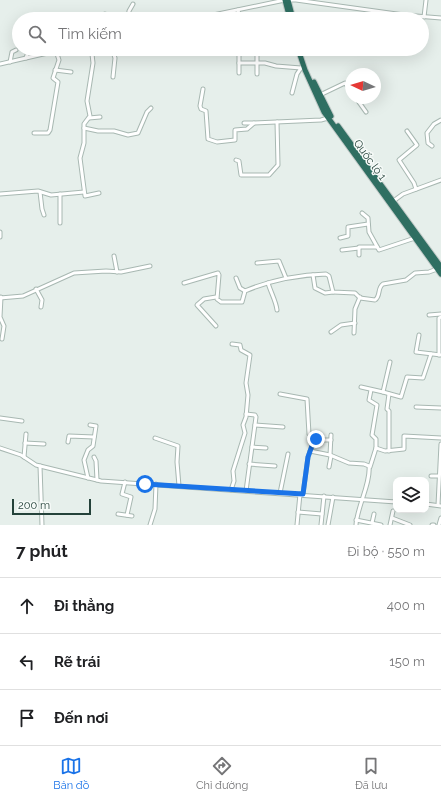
<!DOCTYPE html>
<html lang="vi">
<meta charset="utf-8">
<style>
:root{--surface:#fff;--page:#f6f6f6;--text:#202124;--muted:#757577;--line:#e0e0e0;--accent:#1a73e8}
body{margin:0;font-family:Raleway,sans-serif;background:var(--page);color:var(--text)}
.controls{position:absolute;right:12px;bottom:12px;display:grid;overflow:hidden;border-radius:8px;box-shadow:0 4px 16px #0002}
.controls button{width:36px;height:36px;display:grid;place-items:center;padding:0;border:0;border-bottom:1px solid var(--line);background:var(--surface);color:var(--text);font:20px sans-serif}
.compass{position:absolute;left:345px;top:68px;width:36px;height:36px;border-radius:50%;background:var(--surface);box-shadow:0 4px 16px #0002;rotate:274deg}
.scale{position:absolute;left:12px;bottom:10px;width:79px;box-sizing:border-box;padding-left:4px;border:2px solid #24423a;border-top:0;font-size:11px;line-height:14px;white-space:nowrap;color:#24423a;-webkit-text-stroke:3px #f7fbf9;paint-order:stroke}
.stop{position:absolute;width:12px;height:12px;margin:-9px;border:3px solid #1a73e8;border-radius:50%;background:#fff}
.stop.end{background:#1a73e8;border-color:#fff;box-shadow:0 1px 4px #0008}
.list{margin:0;padding:0;list-style:none}
h2{display:flex;justify-content:space-between;align-items:center;height:52px;margin:0;padding:0 16px;font-size:17px}
h2 small{font-size:13px;font-weight:400;color:var(--muted)}
.list li{display:grid;grid-template-columns:26px 1fr auto;gap:12px;align-items:center;box-sizing:border-box;height:56px;padding:0 16px;border-top:1px solid var(--line)}
.list b{display:block;font-size:15px;white-space:nowrap}
.list em{font-size:13px;font-style:normal;color:var(--muted)}
.icon{flex:none;width:22px;height:22px;fill:none;stroke:currentColor;stroke-width:2;stroke-linecap:round;stroke-linejoin:round}
.map{position:relative;flex:none;width:441px;height:525px;overflow:hidden}
.search{position:absolute;background:var(--surface);box-shadow:0 4px 16px #0002;left:12px;right:12px;top:12px;height:44px;display:flex;align-items:center;gap:10px;box-sizing:border-box;padding:0 14px;border-radius:22px;color:var(--muted);font-size:15px}
.sheet{height:220px;background:var(--surface)}
nav{display:flex;justify-content:space-around;align-items:center;box-sizing:border-box;height:56px;border-top:1px solid var(--line);background:var(--surface);font-size:11px;color:var(--muted)}
nav a{display:grid;justify-items:center;gap:2px}
nav .on{color:var(--accent)}
.map>svg:first-child{display:block}
</style>
<div class="map">
<svg width="441" height="525" viewBox="0 0 441 525">
<rect width="100%" height="100%" fill="#e6efeb"/>
<g fill="none" stroke-linecap="round" stroke-linejoin="round">
<defs>
<g id="street">
<path d="M238 10 240 19"/>
<path d="M105 14 115 19"/>
<path d="M424 17 426 0"/>
<path d="M128 19 129 11 133 4"/>
<path d="M194 19 285 0H296L404 15 441 18"/>
<path d="M93 49 92 54 93 63 87 101 90 116 84 124V143L80 158 85 196 99 193"/>
<path d="M112 49 115 58 113 77"/>
<path d="M257 50V74"/>
<path d="M26 58 29 49"/>
<path d="M10 62 12 52 16 50"/>
<path d="M239 63H265L276 66 301 68"/>
<path d="M0 64 65 49"/>
<path d="M55 70 71 72"/>
<path d="M239 73V52"/>
<path d="M203 89 200 106 201 109 206 111 208 139 217 142 235 140V130L247 129 254 123 321 120 328 118"/>
<path d="M292 93 297 74 301 68"/>
<path d="M320 95 345 83 351 90"/>
<path d="M356 98 366 112"/>
<path d="M89 118 100 117"/>
<path d="M244 123H254"/>
<path d="M84 128 98 131H114L128 135 138 133 147 112 151 108"/>
<path d="M407 131 417 145 399 160 414 183 416 189"/>
<path d="M34 133H48L50 130 58 82 53 78 59 60 56 51"/>
<path d="M432 146 428 143 427 133 434 124 441 120"/>
<path d="M236 160 239 161 241 175H269L278 165 277 122"/>
<path d="M40 192 42 209 44 215"/>
<path d="M0 194 38 191 51 195 84 192"/>
<path d="M60 194V223"/>
<path d="M392 202 403 194 441 180"/>
<path d="M362 213 368 218 369 232 379 250 415 238"/>
<path d="M0 232V237"/>
<path d="M340 238 348 236V227L368 224"/>
<path d="M342 250 359 248"/>
<path d="M359 255V247H377"/>
<path d="M114 256 117 272"/>
<path d="M257 263 279 261 286 278"/>
<path d="M313 275 315 288 325 293 333 292"/>
<path d="M236 278 240 288 245 291"/>
<path d="M184 283 218 273 219 275 217 299 221 302H242L245 291C271 280 298 275 326 274L329 276 333 292 355 293 360 298 375 300C381 296 377 288 383 284L406 280 415 273 429 272 437 269"/>
<path d="M268 283C271 293 276 301 277 310"/>
<path d="M36 289 42 300 41 307"/>
<path d="M1 297 0 317 4 326 2 339"/>
<path d="M0 298 23 296 74 273 106 271 121 272 150 266"/>
<path d="M429 315 441 314"/>
<path d="M216 326 197 305 204 299 216 297"/>
<path d="M331 332 341 325 355 323"/>
<path d="M354 333 355 309 360 297"/>
<path d="M419 335 416 352 441 355"/>
<path d="M439 355V318L441 317"/>
<path d="M390 362 383 392 401 397 407 377 423 378 431 354"/>
<path d="M361 387 383 392"/>
<path d="M371 390 369 400 377 405 372 435 376 439V448"/>
<path d="M280 394 307 399 309 434 314 440 308 457 303 494"/>
<path d="M416 407 441 408"/>
<path d="M0 418 22 421"/>
<path d="M255 425 283 427"/>
<path d="M155 438 178 446 177 462 179 486"/>
<path d="M314 440H331"/>
<path d="M68 442 69 436 94 437"/>
<path d="M25 443 44 444"/>
<path d="M252 447 266 448"/>
<path d="M0 448 21 455 36 465 101 481 396 502"/>
<path d="M310 451 330 455 349 463 364 464 369 466C371 483 357 507 356 525"/>
<path d="M389 451V411L387 409 389 394"/>
<path d="M330 455 331 435"/>
<path d="M24 457 26 434"/>
<path d="M94 457 96 461 97 480"/>
<path d="M249 464 275 466"/>
<path d="M40 466 42 525"/>
<path d="M329 467 331 456"/>
<path d="M370 467 376 448 385 451 404 449V436L441 438"/>
<path d="M431 476H438"/>
<path d="M88 478 84 460 88 450 93 446 96 426 90 425"/>
<path d="M125 482 122 494 131 497 127 515"/>
<path d="M231 490 234 481 233 471 245 433 243 425 246 417 248 395 246 383 250 355 241 350 240 345 232 344"/>
<path d="M246 491 256 417 255 415 246 414"/>
<path d="M280 493 288 454"/>
<path d="M426 504 441 506"/>
<path d="M438 505 441 444"/>
<path d="M298 512 322 514"/>
<path d="M118 514 132 516"/>
<path d="M392 518 410 525"/>
<path d="M356 520 381 525"/>
<path d="M372 523 374 514"/>
<path d="M150 525 155 509 156 484"/>
<path d="M297 525 300 494"/>
<path d="M321 525 324 496"/>
<path d="M328 525 333 497"/>
<path d="M390 525 393 511"/>
<path d="M432 525H434"/>
<path d="M439 525 441 518"/>
</g>
<g id="highway">
<path d="M285 0 290 19"/>
<path d="M288 0 293 19"/>
<path d="M298 49 305 70 324 112 441 274"/>
<path d="M314 82 331 116"/>
<path d="M338 126 441 267"/>
</g>
</defs>
<!-- street casing -->
<use href="#street" stroke="#a8b8b2" stroke-width="5"/>
<!-- highway casing -->
<use href="#highway" stroke="#c2cac8" stroke-width="7"/>
<!-- street -->
<use href="#street" stroke="#fff" stroke-width="3"/>
<!-- highway -->
<use href="#highway" stroke="#2f6f62" stroke-width="5"/>
</g>
<g fill="none" stroke-linecap="round" stroke-linejoin="round">
<!-- route -->
<path stroke="#1a73e8" stroke-width="5" d="M145 484 303 494 308 457 314 440 316 439"/>
</g>
<g text-anchor="middle" dominant-baseline="central" stroke-width="3" stroke-linejoin="round" paint-order="stroke">
<!-- street labels -->
<g font-size="11" fill="#24423a" stroke="#f7fbf9">
<text transform="translate(370 160) rotate(54)">Quốc lộ 1</text>
</g>
</g>
</svg>
<div class="controls">
<button><svg class="icon" aria-label="layers" viewBox="0 0 24 24"><path d="M12 4l9 5-9 5-9-5zM3 14l9 5 9-5"/></svg></button>
</div>
<svg class="compass" viewBox="-18 -18 36 36"><path d="M0-13l5 13h-10z" fill="#e53935"/><path d="M0 13l5-13h-10z" fill="#757577"/></svg>
<div class="scale">200 m</div>
<div class="stop" style="left:145px;top:484px"></div>
<div class="stop end" style="left:316px;top:439px"></div>
<div class="search"><svg class="icon" aria-label="search" viewBox="0 0 24 24"><circle cx="10" cy="10" r="6"/><path d="M15 15l6 6"/></svg>Tìm kiếm</div>
</div>
<section class="sheet">
<h2>7 phút<small>Đi bộ · 550 m</small></h2>
<ul class="list">
<li><svg class="icon" aria-label="ahead" viewBox="0 0 24 24"><path d="M12 20V5M6 11l6-6 6 6"/></svg><div><b>Đi thẳng</b></div><em>400 m</em></li>
<li><svg class="icon" aria-label="left" viewBox="0 0 24 24"><path d="M17 20v-9H6M10 6l-5 5 5 5"/></svg><div><b>Rẽ trái</b></div><em>150 m</em></li>
<li><svg class="icon" aria-label="arrive" viewBox="0 0 24 24"><path d="M6 21V4h12l-3 4 3 4H6"/></svg><div><b>Đến nơi</b></div></li>
</ul>
</section>
<nav>
<a class="on"><svg class="icon" aria-label="map" viewBox="0 0 24 24"><path d="M3 6l6-2 6 2 6-2v14l-6 2-6-2-6 2zM9 4v14M15 6v14"/></svg>Bản đồ</a>
<a><svg class="icon" aria-label="directions" viewBox="0 0 24 24"><path d="M12 3l9 9-9 9-9-9zM9 14v-3h6M13 9l2 2-2 2"/></svg>Chỉ đường</a>
<a><svg class="icon" aria-label="saved" viewBox="0 0 24 24"><path d="M7 4h10v16l-5-4-5 4z"/></svg>Đã lưu</a>
</nav>
